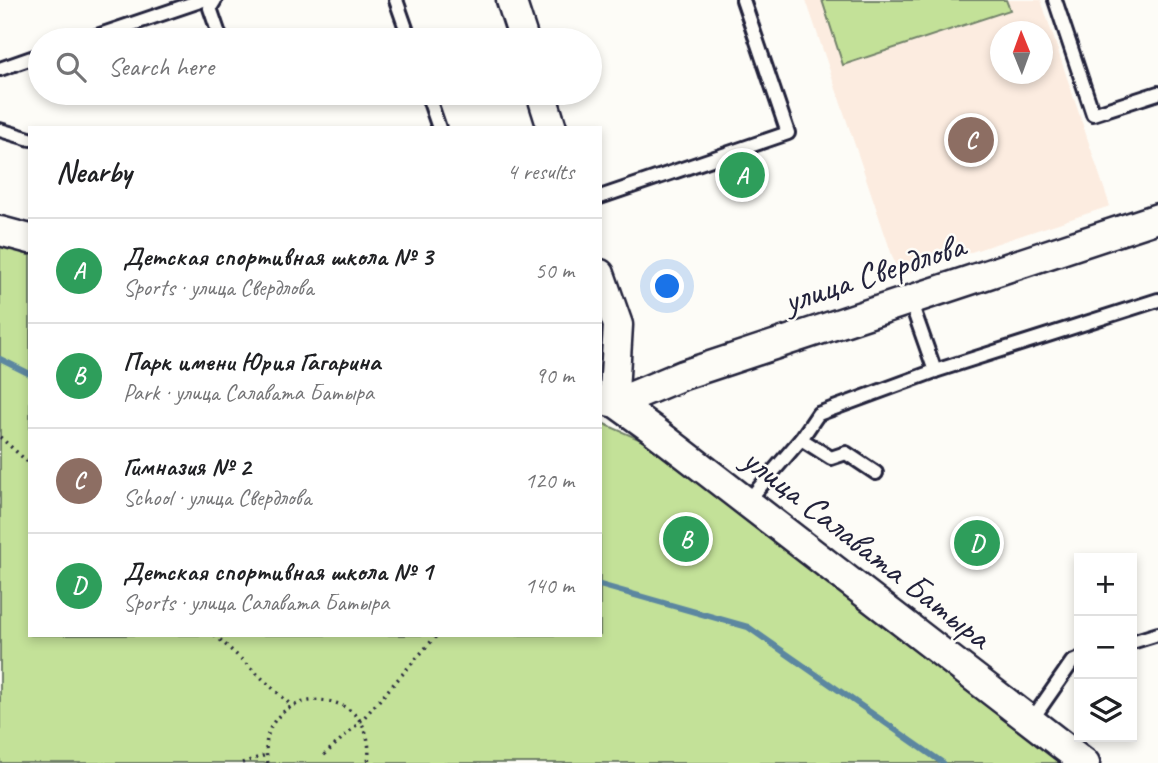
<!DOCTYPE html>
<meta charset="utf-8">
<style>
:root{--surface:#fff;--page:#f2f2f2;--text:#202124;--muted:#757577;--line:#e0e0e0;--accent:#ea580c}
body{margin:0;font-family:Caveat,sans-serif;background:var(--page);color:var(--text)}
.controls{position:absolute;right:21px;bottom:21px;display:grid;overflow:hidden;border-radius:0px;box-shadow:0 4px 10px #0003}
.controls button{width:63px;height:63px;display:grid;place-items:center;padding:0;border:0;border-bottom:2px solid var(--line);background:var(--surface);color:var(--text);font:35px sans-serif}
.compass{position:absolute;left:990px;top:21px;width:63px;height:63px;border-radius:50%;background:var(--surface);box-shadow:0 4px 10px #0003;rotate:359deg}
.you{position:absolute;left:668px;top:287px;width:24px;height:24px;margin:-18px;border:5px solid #fff;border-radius:50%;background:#1a73e8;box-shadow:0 0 0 10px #1a73e833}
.badge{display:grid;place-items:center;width:46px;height:46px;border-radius:50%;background:var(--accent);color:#fff;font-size:23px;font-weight:700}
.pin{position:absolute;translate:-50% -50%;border:4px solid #fff;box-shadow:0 2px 7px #0006}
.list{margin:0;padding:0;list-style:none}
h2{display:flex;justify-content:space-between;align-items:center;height:91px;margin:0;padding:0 28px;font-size:30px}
h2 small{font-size:23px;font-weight:400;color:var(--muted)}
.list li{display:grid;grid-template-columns:46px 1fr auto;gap:21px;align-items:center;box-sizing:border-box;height:105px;padding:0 28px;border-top:2px solid var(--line)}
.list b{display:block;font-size:26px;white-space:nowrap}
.list p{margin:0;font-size:23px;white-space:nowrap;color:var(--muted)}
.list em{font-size:23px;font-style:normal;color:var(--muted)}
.icon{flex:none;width:38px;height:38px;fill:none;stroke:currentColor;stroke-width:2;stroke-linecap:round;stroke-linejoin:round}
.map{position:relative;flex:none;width:1158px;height:763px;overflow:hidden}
.search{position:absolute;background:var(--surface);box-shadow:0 4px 10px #0003;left:28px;top:28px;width:574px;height:77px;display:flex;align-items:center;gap:18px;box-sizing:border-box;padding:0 24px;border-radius:38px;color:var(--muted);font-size:26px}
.panel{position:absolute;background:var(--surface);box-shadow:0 4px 10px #0003;left:28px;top:126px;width:574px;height:511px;border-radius:0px}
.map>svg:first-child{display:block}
</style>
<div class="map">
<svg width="1158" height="763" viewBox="0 0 1158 763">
<rect width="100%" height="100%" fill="#fdfcf7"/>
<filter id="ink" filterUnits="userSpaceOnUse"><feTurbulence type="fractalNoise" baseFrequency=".0143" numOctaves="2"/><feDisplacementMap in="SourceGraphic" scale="14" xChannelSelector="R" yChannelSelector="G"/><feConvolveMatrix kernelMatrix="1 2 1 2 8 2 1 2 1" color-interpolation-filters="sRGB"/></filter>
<g filter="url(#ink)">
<!-- built -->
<path fill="#fcece0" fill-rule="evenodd" d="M806 0H1041L1110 206 899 276ZM1000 32H1042V74H1000Z"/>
<!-- green -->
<g fill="#c3e198" stroke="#72826a" stroke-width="2">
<path d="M822 0H1006L1010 10 843 65Z"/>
<path d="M0 246 30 255V635H600V422L648 443 1061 763H0Z"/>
</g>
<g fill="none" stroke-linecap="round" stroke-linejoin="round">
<!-- stream -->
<g stroke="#5c87a0" stroke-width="6">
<path d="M0 359 30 374"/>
<path d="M600 585 748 627 943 763"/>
</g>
<defs>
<g id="service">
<path d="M215 0 210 8 221 40"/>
<path d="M396 0 410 40"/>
<path d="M1055 0 1093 114 1158 93"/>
<path d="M85 40 203 0"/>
<path d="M0 69 40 55"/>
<path d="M427 93 439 128"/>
<path d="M0 130 30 139"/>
<path d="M600 197 788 133 743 0"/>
<path d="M935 371 1158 300"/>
<path d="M876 473 846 453 831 458 801 439 818 414 935 371 910 300"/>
<path d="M747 502 801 439"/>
<path d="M1132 642 1158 634"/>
<path d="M1031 721 1072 662 1079 659"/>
</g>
<g id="tertiary">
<path d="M511 0 524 40"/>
<path d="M541 93 552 128"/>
<path d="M0 231 30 239"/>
<path d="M600 274 618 325 614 392 616 403 683 375 1158 218"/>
<path d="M603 400 616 403 652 429 1085 763"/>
</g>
</defs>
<!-- service casing -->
<use href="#service" stroke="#22223b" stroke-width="18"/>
<!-- tertiary casing -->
<use href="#tertiary" stroke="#22223b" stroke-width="33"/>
<!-- path -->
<g stroke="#22223b" stroke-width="3.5" stroke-dasharray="2 5" stroke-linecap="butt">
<path d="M0 437 30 464"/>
<path d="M215 635 292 706"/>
<path d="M324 755 361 721 437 635"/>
<path d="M242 763 266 755"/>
<path d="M268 763C249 685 380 674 368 763"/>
</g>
<!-- service -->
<use href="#service" stroke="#fdfcf7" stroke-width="12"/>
<!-- tertiary -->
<use href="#tertiary" stroke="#fdfcf7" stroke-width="28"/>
</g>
</g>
<g text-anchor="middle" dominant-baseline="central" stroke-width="5" stroke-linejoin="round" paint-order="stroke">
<!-- street labels -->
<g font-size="35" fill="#22223b" stroke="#fdfcf7">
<text transform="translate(874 273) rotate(-18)">улица Свердлова</text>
<text transform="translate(867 548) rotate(38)">улица Салавата Батыра</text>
</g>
</g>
</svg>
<div class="controls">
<button>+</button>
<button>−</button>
<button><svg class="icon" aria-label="layers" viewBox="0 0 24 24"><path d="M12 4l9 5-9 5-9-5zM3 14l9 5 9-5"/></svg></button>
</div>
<svg class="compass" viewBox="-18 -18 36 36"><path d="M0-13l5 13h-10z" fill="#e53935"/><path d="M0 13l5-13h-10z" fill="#757577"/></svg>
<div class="you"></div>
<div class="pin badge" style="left:742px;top:175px;background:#2e9e5b">A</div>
<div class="pin badge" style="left:686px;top:539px;background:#2e9e5b">B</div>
<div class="pin badge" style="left:971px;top:140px;background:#8d6e63">C</div>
<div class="pin badge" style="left:977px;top:543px;background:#2e9e5b">D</div>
<div class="search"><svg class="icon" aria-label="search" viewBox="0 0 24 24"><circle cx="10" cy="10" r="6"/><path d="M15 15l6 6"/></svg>Search here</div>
<section class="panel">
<h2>Nearby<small>4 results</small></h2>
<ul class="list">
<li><span class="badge" style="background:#2e9e5b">A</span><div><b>Детская спортивная школа № 3</b><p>Sports · улица Свердлова</p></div><em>50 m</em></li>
<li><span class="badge" style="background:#2e9e5b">B</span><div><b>Парк имени Юрия Гагарина</b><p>Park · улица Салавата Батыра</p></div><em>90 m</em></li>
<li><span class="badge" style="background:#8d6e63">C</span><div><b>Гимназия № 2</b><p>School · улица Свердлова</p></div><em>120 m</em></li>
<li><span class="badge" style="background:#2e9e5b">D</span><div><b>Детская спортивная школа № 1</b><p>Sports · улица Салавата Батыра</p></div><em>140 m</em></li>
</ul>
</section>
</div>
